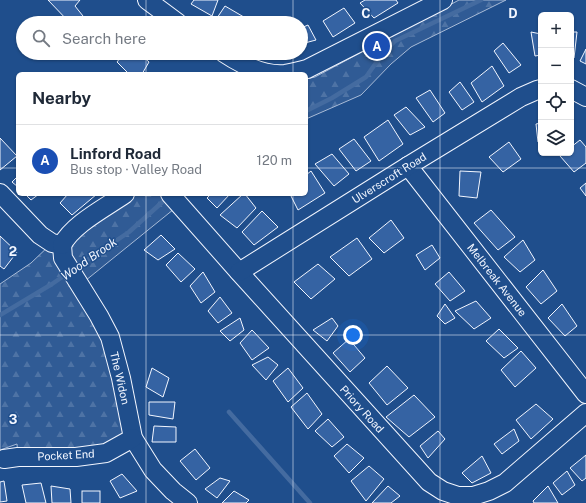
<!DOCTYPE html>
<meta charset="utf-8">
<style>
:root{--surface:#fff;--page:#f2f2f3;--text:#1f2937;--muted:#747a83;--line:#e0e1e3;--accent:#846941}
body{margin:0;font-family:"Public Sans",sans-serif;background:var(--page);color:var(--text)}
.controls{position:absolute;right:12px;top:12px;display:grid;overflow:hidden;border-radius:6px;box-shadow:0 1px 3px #0004}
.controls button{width:36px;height:36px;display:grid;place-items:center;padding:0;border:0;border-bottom:1px solid var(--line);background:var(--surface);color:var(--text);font:20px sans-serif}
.you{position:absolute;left:353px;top:335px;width:14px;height:14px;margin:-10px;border:3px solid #fff;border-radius:50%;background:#1a73e8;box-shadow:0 0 0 6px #1a73e833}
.badge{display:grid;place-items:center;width:26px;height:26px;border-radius:50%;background:var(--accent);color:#fff;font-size:13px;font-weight:700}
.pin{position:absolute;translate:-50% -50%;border:2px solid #fff;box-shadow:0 1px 4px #0006}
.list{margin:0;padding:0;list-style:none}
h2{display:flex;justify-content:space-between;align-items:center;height:52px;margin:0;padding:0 16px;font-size:17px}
h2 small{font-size:13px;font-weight:400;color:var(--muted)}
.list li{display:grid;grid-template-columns:26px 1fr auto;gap:12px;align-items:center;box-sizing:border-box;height:72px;padding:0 16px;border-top:1px solid var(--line)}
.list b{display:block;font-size:15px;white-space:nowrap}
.list p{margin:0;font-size:13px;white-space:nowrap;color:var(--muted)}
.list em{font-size:13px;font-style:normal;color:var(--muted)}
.icon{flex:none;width:22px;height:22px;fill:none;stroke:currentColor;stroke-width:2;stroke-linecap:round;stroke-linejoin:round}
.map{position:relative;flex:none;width:586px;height:503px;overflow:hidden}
.search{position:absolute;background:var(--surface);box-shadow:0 1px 3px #0004;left:16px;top:16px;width:292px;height:44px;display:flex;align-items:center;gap:10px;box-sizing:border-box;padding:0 14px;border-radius:22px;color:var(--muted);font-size:15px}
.panel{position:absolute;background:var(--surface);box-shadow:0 1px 3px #0004;left:16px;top:72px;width:292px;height:124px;border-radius:6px}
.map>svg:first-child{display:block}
</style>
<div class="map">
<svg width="586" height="503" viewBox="0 0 586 503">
<defs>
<pattern id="forest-firs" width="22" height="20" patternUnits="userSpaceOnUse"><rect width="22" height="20" fill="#305b95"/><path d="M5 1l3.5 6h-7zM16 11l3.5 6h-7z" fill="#4e73a5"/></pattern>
</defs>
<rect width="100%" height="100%" fill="#1f4e8c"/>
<!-- forest -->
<g fill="url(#forest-firs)" stroke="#a8bbd7">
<path d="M459 0H506L411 47 391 64 361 95 306 119V79L315 77Z"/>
<path d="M125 194H170L179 205 80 285 99 316 133 438 106 453 18 457 17 444 0 450V284L31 263 52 243Z"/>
</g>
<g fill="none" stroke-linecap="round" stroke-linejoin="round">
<!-- stream -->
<g stroke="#446ba0" stroke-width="4.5">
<path d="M306 111 332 98 366 77 383 53 395 41 481 0"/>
<path d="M74 269 129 232 168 197"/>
<path d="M0 315 52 284 68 273"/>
<path d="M229 412 310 503"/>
</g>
</g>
<!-- building -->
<g fill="#3563a3" stroke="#f2f6ff">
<path d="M48 0H80L75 6 87 21 84 23H70Z"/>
<path d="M194 0H218L212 16 191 4Z"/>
<path d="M365 0H396L398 3 374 18 360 3Z"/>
<path d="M225 6 249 20 247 23H217L215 21Z"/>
<path d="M344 8 355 23 333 37 323 21Z"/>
<path d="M105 16 112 23H99Z"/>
<path d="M308 25 316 40 301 44V28Z"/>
<path d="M531 32 541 34V55L535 56Z"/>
<path d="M571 32H577L574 58 571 57Z"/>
<path d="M503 43 521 65 509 73 494 51Z"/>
<path d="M586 49V64L580 61Z"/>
<path d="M124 53H139L149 62 142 74H129L117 62Z"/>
<path d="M492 66 504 86 482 102 471 83Z"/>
<path d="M460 82 474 102 462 110 449 92Z"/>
<path d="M430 90 445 113 433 122 416 98Z"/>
<path d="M406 107 425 127 410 135 394 115Z"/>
<path d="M388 120 403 144 379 161 364 137Z"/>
<path d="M541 123V141L538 142 536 124Z"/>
<path d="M0 138 17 156 0 170Z"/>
<path d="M354 139 371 161 356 171 339 149Z"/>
<path d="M580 140 586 147V163L574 172 560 156 564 153H571V147Z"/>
<path d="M509 142 521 159 503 172 489 157Z"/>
<path d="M332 154 349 174 334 186 315 164Z"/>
<path d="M311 171 325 193 298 210 290 194H306V175Z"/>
<path d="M460 171 481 172 477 198 459 196Z"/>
<path d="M18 176V187L12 182Z"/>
<path d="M586 183V196L580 188Z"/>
<path d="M25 194H39L31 200Z"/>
<path d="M68 194H97L72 215 60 203Z"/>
<path d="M211 194H230L217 208 207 198Z"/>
<path d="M243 194H245L256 208 237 228 220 215Z"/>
<path d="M491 210 515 237 498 250 474 223Z"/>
<path d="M262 211 278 227 254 245 242 232Z"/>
<path d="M391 220 404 238 384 253 369 238Z"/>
<path d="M161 235 175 249 158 260 144 250Z"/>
<path d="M0 236 17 252 4 269 0 266Z"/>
<path d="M357 238 372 259 349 276 330 257Z"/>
<path d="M523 240 535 260 520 272 504 257Z"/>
<path d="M432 245 440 258 425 270 416 255Z"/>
<path d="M178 253 195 269 181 282 166 265Z"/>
<path d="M318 264 335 279 311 299 294 282Z"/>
<path d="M543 270 557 291 541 304 526 287Z"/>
<path d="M203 272 215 292 201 303 190 286Z"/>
<path d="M449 272 465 291 450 301 435 284Z"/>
<path d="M220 297 232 313 218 323 208 311Z"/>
<path d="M476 301 491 318 474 329 455 311Z"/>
<path d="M445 304 455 318 445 324 437 316Z"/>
<path d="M562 304 577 326 565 336 548 318Z"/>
<path d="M240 318 244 330 230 341 220 331Z"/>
<path d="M332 318 338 326 327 341 313 330Z"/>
<path d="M499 329 518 348 504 358 486 341Z"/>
<path d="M252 330 269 348 252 360 240 343Z"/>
<path d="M349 339 365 358 350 372 333 353Z"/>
<path d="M521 351 536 368 515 387 501 370Z"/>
<path d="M268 357 278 365 266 380 252 365Z"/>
<path d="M387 366 408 388 387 405 369 383Z"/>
<path d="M152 368 169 378 163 397 146 387Z"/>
<path d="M288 368 303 388 288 402 273 381Z"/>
<path d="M307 393 322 414 308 429 291 407Z"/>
<path d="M414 395 435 417 409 437 386 417Z"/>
<path d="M149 402H175L173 419 149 415Z"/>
<path d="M536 404 553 419 531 439 516 420Z"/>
<path d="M328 419 344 437 332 447 315 431Z"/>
<path d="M154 426 176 427V442H152Z"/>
<path d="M514 429 519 441 502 454 494 444Z"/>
<path d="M438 431 445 439 428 458 420 446Z"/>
<path d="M347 444 364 458 349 473 334 456Z"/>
<path d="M195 449 210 468 196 480 180 461Z"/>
<path d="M586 455V478L582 481 570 468Z"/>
<path d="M482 456 491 473 472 483 462 473Z"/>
<path d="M369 466 384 479 366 501 351 481Z"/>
<path d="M567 471 575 485 562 495 553 483Z"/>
<path d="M122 474 137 491 120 498 110 481Z"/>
<path d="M220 478 230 481 217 498 205 489Z"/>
<path d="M4 481 7 501 0 502V482Z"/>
<path d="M41 483 46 503H26L22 485Z"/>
<path d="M51 486 70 489 71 503H52Z"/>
<path d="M388 486 400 496 391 503H372Z"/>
<path d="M548 486 558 503H534L533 501Z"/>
<rect x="82" y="491" width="18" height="12"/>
<path d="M234 491 249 500 246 503H222Z"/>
</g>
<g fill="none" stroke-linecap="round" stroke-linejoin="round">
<defs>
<g id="minor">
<path d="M147 0 178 23"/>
<path d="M224 53C242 65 263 76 285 74 292 73 299 71 307 69L443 0"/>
<path d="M571 89 586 97"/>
<path d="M408 166 586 394"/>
<path d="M0 193 40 235 52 243 62 245"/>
<path d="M170 194 239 272 429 482 443 491 458 496H473L489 491 505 483 586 413"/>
<path d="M62 245 63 258 99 316 110 337 121 378 133 438 153 470 173 491 188 503"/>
<path d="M62 245C73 224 105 208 125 194"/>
<path d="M239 272 408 166 521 97 537 90 541 89"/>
<path d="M4 459 18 457H76L106 453 133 438"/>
</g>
</defs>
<!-- minor casing -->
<use href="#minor" stroke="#f2f6ff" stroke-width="20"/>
<!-- minor -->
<use href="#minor" stroke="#1f4e8c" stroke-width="18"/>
</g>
<!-- grid -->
<path fill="none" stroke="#f2f6ff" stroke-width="1" stroke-opacity="0.55" d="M146 0V23M293 0V23M440 0V503M146 53V74M293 53V74M0 168H18M306 168H586M146 194V503M293 194V503M0 335H586"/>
<g text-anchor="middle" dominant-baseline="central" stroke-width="3" stroke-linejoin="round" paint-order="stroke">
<!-- street labels -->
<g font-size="11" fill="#f2f6ff" stroke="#1f4e8c">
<text transform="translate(389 178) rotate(-32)">Ulverscroft Road</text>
<text transform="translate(497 280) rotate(52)">Melbreak Avenue</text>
<text transform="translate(120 378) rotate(77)">The Widon</text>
<text transform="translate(362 409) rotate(48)">Priory Road</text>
<text transform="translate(66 455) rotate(-3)">Pocket End</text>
</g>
<!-- water labels -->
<g font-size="12" font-style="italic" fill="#f2f6ff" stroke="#1f4e8c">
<text transform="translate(89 259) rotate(-35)">Wood Brook</text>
</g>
</g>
<g font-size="13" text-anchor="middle" font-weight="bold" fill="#f2f6ff" stroke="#1f4e8c" stroke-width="3" stroke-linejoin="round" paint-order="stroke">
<text x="366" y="18">C</text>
<text x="513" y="18">D</text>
<text x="13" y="256">2</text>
<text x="13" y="424">3</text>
</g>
</svg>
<div class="controls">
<button>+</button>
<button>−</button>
<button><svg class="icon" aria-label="locate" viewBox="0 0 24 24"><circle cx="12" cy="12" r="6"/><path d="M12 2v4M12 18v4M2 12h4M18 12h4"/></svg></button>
<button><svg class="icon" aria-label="layers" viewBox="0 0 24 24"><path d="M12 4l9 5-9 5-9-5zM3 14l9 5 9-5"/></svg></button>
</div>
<div class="you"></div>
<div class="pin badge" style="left:377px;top:46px;background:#1a4fb4">A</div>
<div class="search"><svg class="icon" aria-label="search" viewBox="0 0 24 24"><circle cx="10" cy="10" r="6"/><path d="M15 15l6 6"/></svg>Search here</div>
<section class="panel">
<h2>Nearby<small></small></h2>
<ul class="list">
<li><span class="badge" style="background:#1a4fb4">A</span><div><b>Linford Road</b><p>Bus stop · Valley Road</p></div><em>120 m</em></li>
</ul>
</section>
</div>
